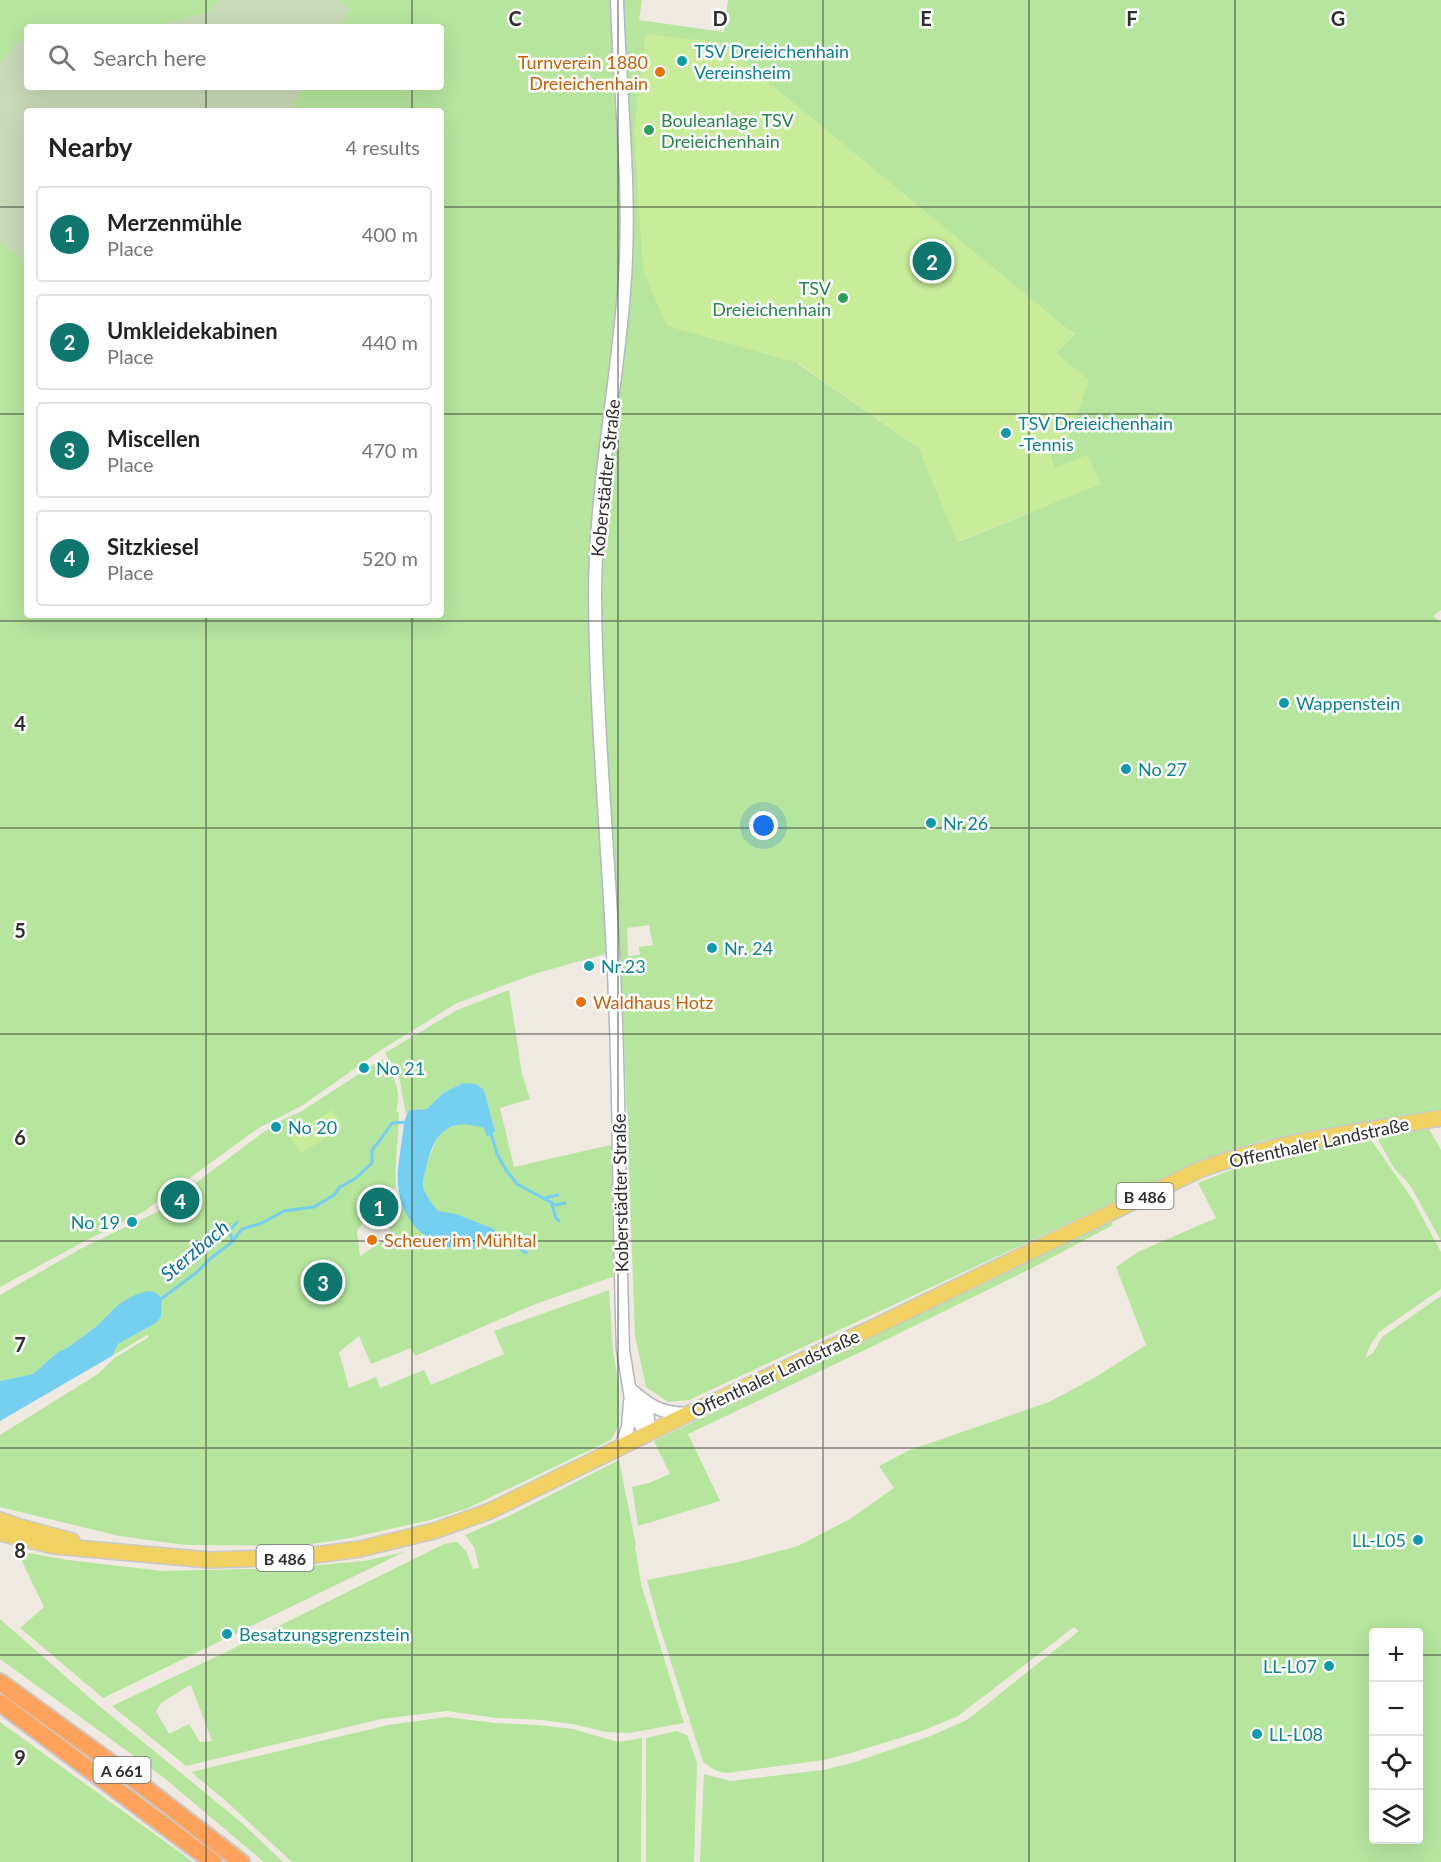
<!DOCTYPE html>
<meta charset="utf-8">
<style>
:root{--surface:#fff;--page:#f2f2f2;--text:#222;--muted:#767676;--line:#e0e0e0;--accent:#0f766e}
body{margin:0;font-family:Lato,sans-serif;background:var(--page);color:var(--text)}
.controls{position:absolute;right:18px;bottom:18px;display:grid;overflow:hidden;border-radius:6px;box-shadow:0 6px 24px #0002}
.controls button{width:54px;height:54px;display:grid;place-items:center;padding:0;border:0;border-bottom:2px solid var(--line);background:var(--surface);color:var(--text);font:30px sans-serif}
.you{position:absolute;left:764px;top:826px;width:21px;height:21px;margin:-15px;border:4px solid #fff;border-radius:50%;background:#1a73e8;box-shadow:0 0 0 9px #1a73e833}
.badge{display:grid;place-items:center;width:39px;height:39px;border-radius:50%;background:var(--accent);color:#fff;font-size:20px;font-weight:700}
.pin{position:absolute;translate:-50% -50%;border:3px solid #fff;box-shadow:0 2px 6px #0006}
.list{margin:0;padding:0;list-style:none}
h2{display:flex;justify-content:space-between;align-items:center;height:78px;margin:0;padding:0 24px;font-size:26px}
h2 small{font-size:20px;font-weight:400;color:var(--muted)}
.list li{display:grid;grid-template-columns:39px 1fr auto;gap:18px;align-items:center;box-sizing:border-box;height:96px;margin:0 12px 12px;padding:0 12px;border:2px solid var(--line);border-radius:6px}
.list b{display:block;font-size:22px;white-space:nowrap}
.list p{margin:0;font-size:20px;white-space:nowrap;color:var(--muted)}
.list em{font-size:20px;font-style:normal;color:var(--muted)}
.icon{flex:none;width:33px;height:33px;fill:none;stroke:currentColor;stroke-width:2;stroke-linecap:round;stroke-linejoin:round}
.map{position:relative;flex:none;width:1441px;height:1862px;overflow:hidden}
.search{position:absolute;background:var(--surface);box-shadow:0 6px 24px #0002;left:24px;top:24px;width:420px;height:66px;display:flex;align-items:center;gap:15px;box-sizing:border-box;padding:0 21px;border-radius:6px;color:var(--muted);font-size:22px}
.panel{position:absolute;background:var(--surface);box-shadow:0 6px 24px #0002;left:24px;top:108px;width:420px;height:510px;border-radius:6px}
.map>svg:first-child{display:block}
</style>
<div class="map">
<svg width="1441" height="1862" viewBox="0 0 1441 1862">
<rect width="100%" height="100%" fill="#efe9e1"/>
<!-- green -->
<g fill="#b6e59e" fill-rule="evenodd">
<path d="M0 0H218L209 12 155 27H27V37L15 45 0 64Z"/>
<path d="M338 0H642L639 20 724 32 728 0H1441V610L1433 616 1441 622V1110L1261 1141 1211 1157 689 1400 668 1402 646 1387 635 1336 621 959 605 954 534 974 457 1003 381 1050 303 1105 257 1129 143 1212 83 1242 0 1287V242L27 261V615H441V111H289L303 87H441V27H340L351 9ZM646 34 1075 334 1056 353 1048 445 1054 468 1027 514 958 542 919 448 797 363 641 81ZM649 925 653 945 639 947 640 955 628 956 627 928Z"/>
<path d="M509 990 522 1074 530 1099 500 1108 514 1167 615 1144V1276L533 1305 415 1356 411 1348 371 1364 359 1336 339 1352 349 1388 376 1377 380 1388 424 1370 431 1385 504 1354 494 1331 609 1290 613 1351 619 1385V1425L611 1440 466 1509 430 1520 350 1538 299 1546 185 1545 119 1536 0 1507V1435L98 1374 113 1359 149 1337 147 1335 112 1356 118 1344 156 1323 161 1317 162 1298 155 1292 119 1305 97 1326 67 1348 58 1352 33 1374 0 1381V1295L82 1248 157 1212 261 1134 282 1120 302 1111 382 1059C394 1077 402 1089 396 1111L399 1113C399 1138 394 1162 396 1188L382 1191 364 1212 365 1219 357 1232 360 1256 392 1235 388 1227 398 1221V1199H400C410 1226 430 1249 461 1249 466 1249 471 1250 476 1249 483 1247 490 1242 497 1239L455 1214 438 1211C434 1206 430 1201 426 1196 417 1179 433 1148 440 1132 465 1120 470 1124 495 1131L484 1090 463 1083 443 1093 427 1109 409 1110 406 1115 399 1076 385 1053 457 1010Z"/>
<path d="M1429 1129 1441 1150V1241L1410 1185 1394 1168 1376 1136Z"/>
<path d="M1369 1137 1413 1200 1441 1252V1289L1379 1332 1371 1344 1365 1358 1373 1353 1382 1337 1441 1296V1862H700L704 1774 730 1781 823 1770 852 1763 928 1737 967 1720 1079 1631 1074 1627 958 1716 922 1731 851 1753 824 1760 727 1773C717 1772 711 1768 703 1762L660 1628 647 1580 739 1562 798 1546 850 1519 894 1488 879 1466 910 1450 1049 1402 1096 1377 1146 1345 1116 1267 1138 1252 1216 1218 1198 1183 1241 1166 1307 1148ZM1374 1632H1418V1840H1374Z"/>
<path d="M1110 1220 1113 1225 1030 1269 869 1348 688 1434 720 1501 638 1526 632 1487 649 1483 670 1474 654 1441Z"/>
<path d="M619 1460 636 1545 635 1546 641 1584 684 1723 629 1733 606 1732 573 1724 542 1720 496 1718 447 1711 381 1719 186 1766 112 1706 218 1656 444 1544 457 1542 466 1551 473 1569 479 1568 474 1547 465 1535 509 1516ZM190 1685H191L212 1741 200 1742 189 1724 169 1734 156 1711 161 1703Z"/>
<path d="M17 1551 68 1560 163 1571 287 1568 364 1561 404 1552 103 1698 20 1628 44 1607Z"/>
<path d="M0 1619 98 1705 242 1823 283 1862H264L163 1777 0 1659Z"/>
<path d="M446 1717 495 1723 537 1725 573 1729 618 1742 642 1738 641 1862H292L226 1801 191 1772 388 1725Z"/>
<path d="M0 1722 193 1862H0Z"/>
<path d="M676 1731 687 1735 697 1763 694 1862H646V1738Z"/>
</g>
<!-- cemetery -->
<g fill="#c8d9b8">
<path d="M218 0H338L351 9 340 27H155L209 12Z"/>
<path d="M27 37V87H303L289 111H27V261L0 242V64L15 45Z"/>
</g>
<!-- pitch -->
<g fill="#c9ec9a">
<path d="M646 34 721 43 1075 335 1056 353 1089 380 1069 437 1048 445 1054 468 1087 455 1101 484 957 542 919 448 798 363 667 326 643 270 634 128Z"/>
<path d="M332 1110 343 1127 301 1153 290 1136Z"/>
</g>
<!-- water -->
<g fill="#75cff0">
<path d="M463 1083 476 1084 484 1090 495 1131 487 1137 484 1128C449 1117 435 1132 427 1164 426 1170 423 1177 423 1183 423 1194 432 1203 438 1211L456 1214 494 1229 498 1239C490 1243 480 1249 472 1249 437 1253 404 1227 399 1192 396 1177 399 1161 401 1146 403 1134 403 1120 409 1110L427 1109 443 1093Z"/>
<path d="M147 1291 155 1292 162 1298 161 1317 156 1323 118 1344 112 1356 0 1421V1381L33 1374 58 1352 67 1348 97 1326 119 1304 135 1295Z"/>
</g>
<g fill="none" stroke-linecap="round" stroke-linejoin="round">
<!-- stream -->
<g stroke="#75cff0" stroke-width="3">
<path d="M490 1130 497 1154 506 1170 517 1184 556 1205 565 1203"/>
<path d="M545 1198 558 1195"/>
<path d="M551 1202 556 1218 559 1221"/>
<path d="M229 1227 232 1240"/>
<path d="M231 1229 237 1222"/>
<path d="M495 1237 517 1246 526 1253"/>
<path d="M521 1249 529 1245"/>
<path d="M161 1299 196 1273 211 1258 232 1242 242 1229 262 1223 284 1211 314 1207 334 1195 340 1187 356 1178 372 1163V1150L381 1139 392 1123 407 1122"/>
</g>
<defs>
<g id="minor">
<path d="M617 0C620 97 632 195 624 292 616 393 595 494 595 596 596 730 610 863 615 997 620 1114 619 1232 623 1350L632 1405 641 1426 650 1433"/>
<path d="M630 1389C651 1407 660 1413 688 1414"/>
<path d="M640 1401 647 1412 650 1433"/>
<path d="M621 1447 628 1427 630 1402"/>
</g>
<g id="major">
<path d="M0 1520 20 1527 72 1541"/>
<path d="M0 1533 54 1546 209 1560 300 1557 360 1549 434 1531 490 1511 688 1414 868 1330 1199 1170C1276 1141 1360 1132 1441 1118"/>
</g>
<g id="highway">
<path d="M0 1682 140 1784 241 1862"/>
<path d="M0 1703 213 1862"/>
</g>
</defs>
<!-- minor casing -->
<use href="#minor" stroke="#b4b7c1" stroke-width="15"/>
<!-- major casing -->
<use href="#major" stroke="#c9c9c9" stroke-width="18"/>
<!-- highway casing -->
<use href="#highway" stroke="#c9c9c9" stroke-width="20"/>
<!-- minor -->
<use href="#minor" stroke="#fff" stroke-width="12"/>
<!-- major -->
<use href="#major" stroke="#f2d163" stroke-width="15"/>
<!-- highway -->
<use href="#highway" stroke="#ffa35c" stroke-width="16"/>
</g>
<!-- grid -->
<path fill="none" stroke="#2e2e2e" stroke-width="1.5" stroke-opacity="0.55" d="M206 0V27M412 0V27M618 0V1862M823 0V1862M1029 0V1862M1235 0V1862M206 87V111M412 87V111M0 207H27M441 207H1441M0 414H27M441 414H1441M206 615V1862M412 615V1862M0 621H1441M0 828H1441M0 1034H1441M0 1241H1441M0 1448H1441M0 1655H1374M1418 1655H1441"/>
<!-- markers -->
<g fill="#0f9aa8" stroke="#fff" stroke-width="2">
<circle cx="682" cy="61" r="6"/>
<circle cx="1006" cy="433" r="6"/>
<circle cx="1284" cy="703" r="6"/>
<circle cx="1126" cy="769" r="6"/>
<circle cx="931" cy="823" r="6"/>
<circle cx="712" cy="948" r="6"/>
<circle cx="589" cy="966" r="6"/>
<circle cx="364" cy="1068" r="6"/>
<circle cx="276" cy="1127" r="6"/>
<circle cx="132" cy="1222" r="6"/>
<circle cx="1418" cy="1540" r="6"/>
<circle cx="227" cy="1634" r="6"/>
<circle cx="1329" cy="1666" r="6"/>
<circle cx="1257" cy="1734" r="6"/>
</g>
<g fill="#e8710a" stroke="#fff" stroke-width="2">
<circle cx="660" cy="72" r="6"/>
<circle cx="581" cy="1002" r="6"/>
<circle cx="372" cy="1240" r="6"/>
</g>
<g fill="#2e9e5b" stroke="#fff" stroke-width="2">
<circle cx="649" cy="130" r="6"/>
<circle cx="843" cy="298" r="6"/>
</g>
<g text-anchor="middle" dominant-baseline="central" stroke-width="5" stroke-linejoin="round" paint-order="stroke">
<!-- shield labels -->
<g fill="#fff" stroke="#6d6d6d" stroke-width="1.5">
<rect x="1116.5" y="1183" width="57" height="26" rx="4.5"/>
<rect x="256.5" y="1545" width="57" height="26" rx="4.5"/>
<rect x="93.5" y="1757" width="57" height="26" rx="4.5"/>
</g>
<g font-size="16" font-weight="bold" fill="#2e2e2e">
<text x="1145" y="1196">B 486</text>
<text x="285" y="1558">B 486</text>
<text x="122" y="1770">A 661</text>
</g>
<!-- culture labels -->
<g font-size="18" fill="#0d838f" stroke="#fff" text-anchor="start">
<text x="694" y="51">TSV Dreieichenhain<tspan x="694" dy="21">Vereinsheim</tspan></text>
<text x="1018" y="423">TSV Dreieichenhain<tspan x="1018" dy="21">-Tennis</tspan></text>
<text x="1296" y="703">Wappenstein</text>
<text x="1138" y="769">No 27</text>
<text x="943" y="823">Nr 26</text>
<text x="724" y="948">Nr. 24</text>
<text x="601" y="966">Nr.23</text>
<text x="376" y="1068">No 21</text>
<text x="288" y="1127">No 20</text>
<text x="120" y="1222" text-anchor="end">No 19</text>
<text x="1406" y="1540" text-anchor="end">LL-L05</text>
<text x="239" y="1634">Besatzungsgrenzstein</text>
<text x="1317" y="1666" text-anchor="end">LL-L07</text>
<text x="1269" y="1734">LL-L08</text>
</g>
<!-- food labels -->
<g font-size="18" fill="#c56008" stroke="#fff" text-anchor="start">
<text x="648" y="62" text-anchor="end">Turnverein 1880<tspan x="648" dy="21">Dreieichenhain</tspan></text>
<text x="593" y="1002">Waldhaus Hotz</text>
<text x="384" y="1240">Scheuer im Mühltal</text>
</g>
<!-- leisure labels -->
<g font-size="18" fill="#27864d" stroke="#fff" text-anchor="start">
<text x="661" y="120">Bouleanlage TSV<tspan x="661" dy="21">Dreieichenhain</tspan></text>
<text x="831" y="288" text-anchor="end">TSV<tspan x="831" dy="21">Dreieichenhain</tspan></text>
</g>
<!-- street labels -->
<g font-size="18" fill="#2e2e2e" stroke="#fff">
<text transform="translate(605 478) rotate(-84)">Koberstädter Straße</text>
<text transform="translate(1319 1142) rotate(-12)">Offenthaler Landstraße</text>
<text transform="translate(620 1193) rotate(-91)">Koberstädter Straße</text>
<text transform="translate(775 1373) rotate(-25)">Offenthaler Landstraße</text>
</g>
<!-- water labels -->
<g font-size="20" font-style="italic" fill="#0d6fa3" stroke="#fff">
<text transform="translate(194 1250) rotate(-40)">Sterzbach</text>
</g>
</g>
<g font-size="20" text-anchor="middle" font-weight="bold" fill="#2e2e2e" stroke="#fff" stroke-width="5" stroke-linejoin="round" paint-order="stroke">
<text x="515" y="26">C</text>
<text x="720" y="26">D</text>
<text x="926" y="26">E</text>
<text x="1132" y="26">F</text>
<text x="1338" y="26">G</text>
<text x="20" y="731">4</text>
<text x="20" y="938">5</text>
<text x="20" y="1145">6</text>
<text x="20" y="1352">7</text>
<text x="20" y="1558">8</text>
<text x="20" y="1765">9</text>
</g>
</svg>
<div class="controls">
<button>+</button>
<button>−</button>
<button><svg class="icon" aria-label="locate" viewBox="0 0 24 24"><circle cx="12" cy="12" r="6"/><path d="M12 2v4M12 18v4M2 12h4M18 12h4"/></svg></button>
<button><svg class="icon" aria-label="layers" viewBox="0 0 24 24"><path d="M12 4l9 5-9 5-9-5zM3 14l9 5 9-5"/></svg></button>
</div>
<div class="you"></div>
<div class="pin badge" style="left:379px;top:1207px">1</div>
<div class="pin badge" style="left:932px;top:261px">2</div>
<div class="pin badge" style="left:323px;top:1282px">3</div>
<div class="pin badge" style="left:180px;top:1200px">4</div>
<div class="search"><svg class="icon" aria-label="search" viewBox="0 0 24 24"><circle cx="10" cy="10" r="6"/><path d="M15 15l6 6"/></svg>Search here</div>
<section class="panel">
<h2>Nearby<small>4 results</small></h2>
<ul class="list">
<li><span class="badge">1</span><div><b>Merzenmühle</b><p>Place</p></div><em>400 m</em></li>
<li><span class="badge">2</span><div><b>Umkleidekabinen</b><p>Place</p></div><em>440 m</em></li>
<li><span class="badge">3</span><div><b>Miscellen</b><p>Place</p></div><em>470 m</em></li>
<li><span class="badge">4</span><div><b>Sitzkiesel</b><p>Place</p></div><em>520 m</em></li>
</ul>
</section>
</div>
